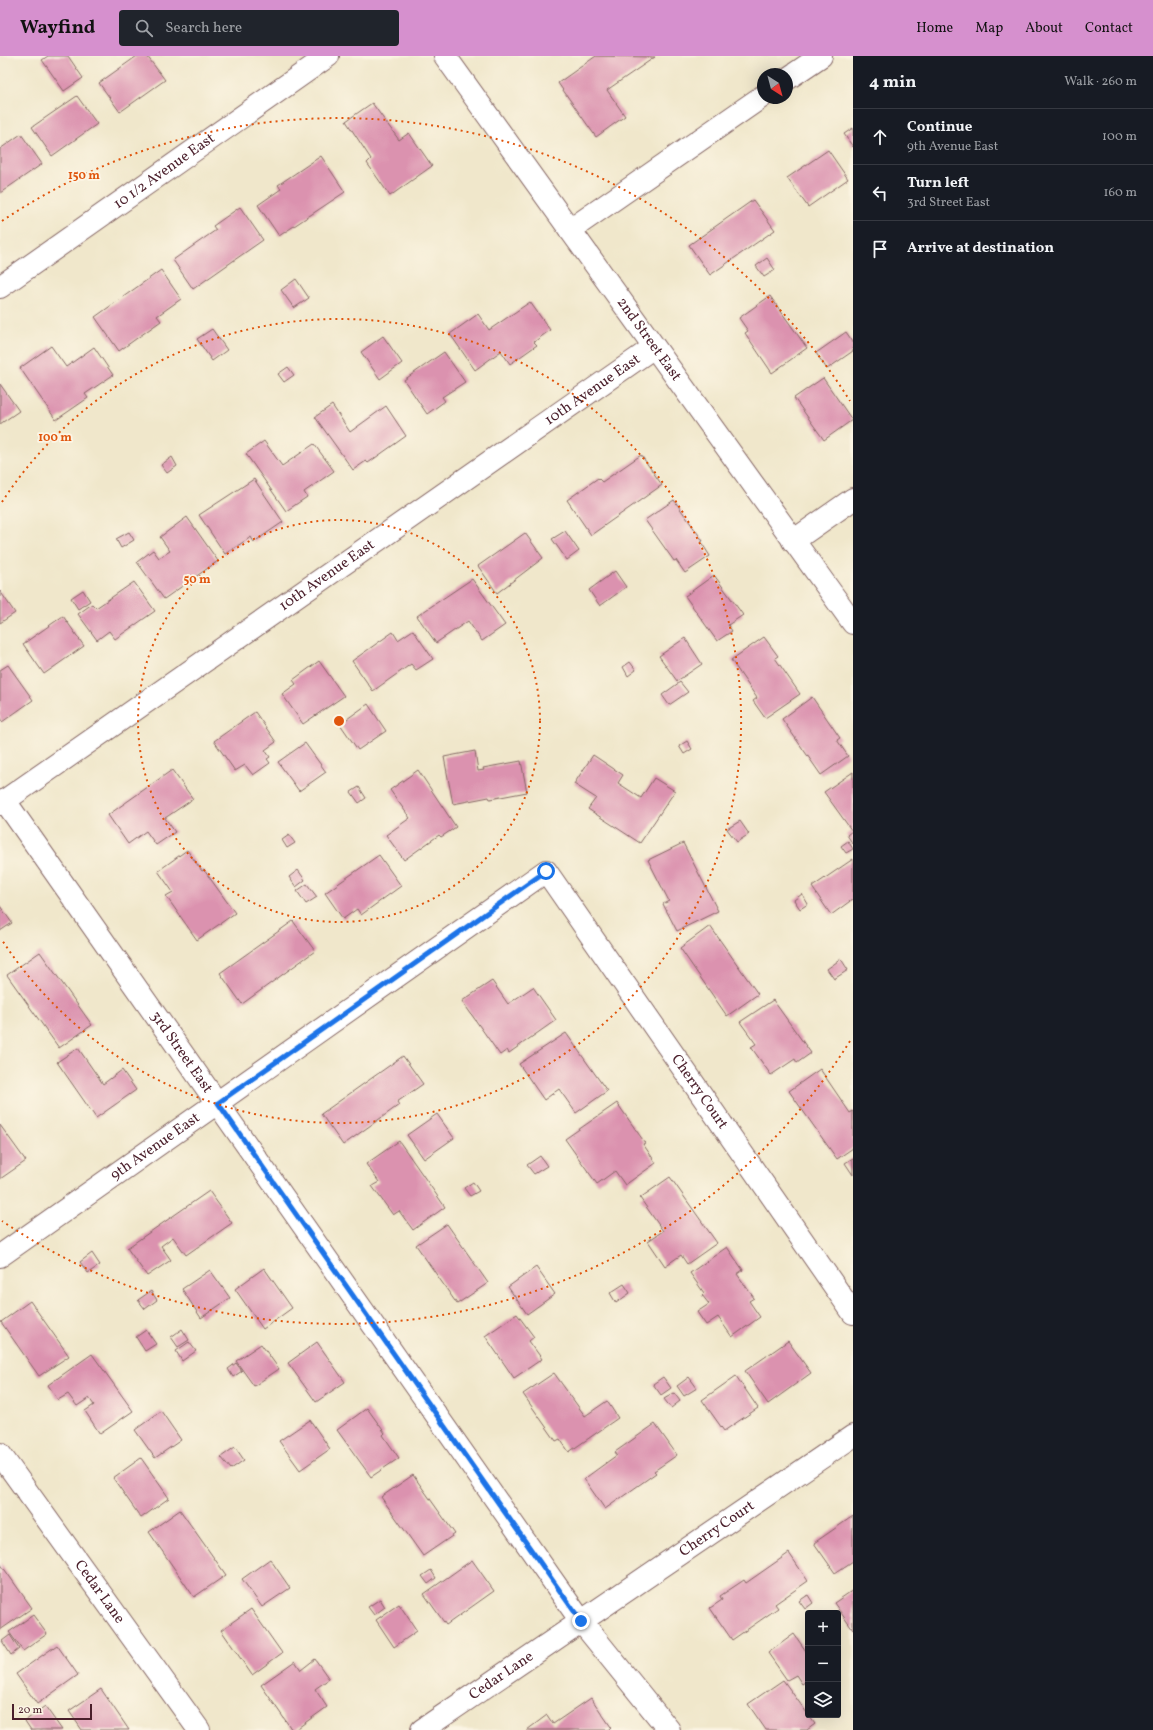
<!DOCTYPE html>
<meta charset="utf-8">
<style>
:root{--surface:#171b24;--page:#20242c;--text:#f1f3f6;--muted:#9ea1a6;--line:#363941;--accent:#d690ce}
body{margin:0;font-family:Vollkorn,serif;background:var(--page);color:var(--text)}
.controls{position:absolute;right:12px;bottom:12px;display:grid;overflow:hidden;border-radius:4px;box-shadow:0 4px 16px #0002}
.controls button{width:36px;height:36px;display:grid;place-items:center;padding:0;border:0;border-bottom:1px solid var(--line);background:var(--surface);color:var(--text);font:20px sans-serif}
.compass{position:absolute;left:757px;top:12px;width:36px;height:36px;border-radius:50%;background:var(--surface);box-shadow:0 4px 16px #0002;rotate:144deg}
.scale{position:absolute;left:12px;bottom:10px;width:80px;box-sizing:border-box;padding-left:4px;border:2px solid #4a1f2b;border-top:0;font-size:11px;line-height:14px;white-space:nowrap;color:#4a1f2b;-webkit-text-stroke:3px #fcf5e5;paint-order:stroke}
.stop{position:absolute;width:12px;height:12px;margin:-9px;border:3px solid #1a73e8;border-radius:50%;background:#fff}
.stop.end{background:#1a73e8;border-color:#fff;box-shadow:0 1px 4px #0008}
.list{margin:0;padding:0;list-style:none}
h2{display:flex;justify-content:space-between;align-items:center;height:52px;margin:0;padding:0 16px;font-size:17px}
h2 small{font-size:13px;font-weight:400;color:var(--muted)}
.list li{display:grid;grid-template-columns:26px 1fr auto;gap:12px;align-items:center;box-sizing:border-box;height:56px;padding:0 16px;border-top:1px solid var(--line)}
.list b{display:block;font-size:15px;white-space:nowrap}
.list p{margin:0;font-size:13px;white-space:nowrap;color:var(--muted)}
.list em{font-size:13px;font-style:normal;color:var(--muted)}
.icon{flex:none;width:22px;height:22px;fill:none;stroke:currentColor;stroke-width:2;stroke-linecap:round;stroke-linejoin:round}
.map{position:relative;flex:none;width:853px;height:1674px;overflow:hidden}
header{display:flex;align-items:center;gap:24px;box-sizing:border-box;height:56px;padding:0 20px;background:var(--accent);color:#111}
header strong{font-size:19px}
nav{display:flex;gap:22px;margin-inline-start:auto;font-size:14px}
.search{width:280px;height:36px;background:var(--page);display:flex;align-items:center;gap:10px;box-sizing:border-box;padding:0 14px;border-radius:4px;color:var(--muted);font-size:15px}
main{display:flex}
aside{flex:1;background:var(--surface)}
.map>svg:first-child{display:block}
</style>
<header>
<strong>Wayfind</strong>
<div class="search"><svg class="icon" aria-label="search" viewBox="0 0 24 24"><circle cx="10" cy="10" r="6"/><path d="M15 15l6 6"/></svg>Search here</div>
<nav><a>Home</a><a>Map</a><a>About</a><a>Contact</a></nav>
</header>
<main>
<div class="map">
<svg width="853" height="1674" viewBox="0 0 853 1674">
<rect width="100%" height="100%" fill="#fcf5e5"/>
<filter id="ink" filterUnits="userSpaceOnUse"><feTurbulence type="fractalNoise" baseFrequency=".025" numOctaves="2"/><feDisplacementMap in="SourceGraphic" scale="8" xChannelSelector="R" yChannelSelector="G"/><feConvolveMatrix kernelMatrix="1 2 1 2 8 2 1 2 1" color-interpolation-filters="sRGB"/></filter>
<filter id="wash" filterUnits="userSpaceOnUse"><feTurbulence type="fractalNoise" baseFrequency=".012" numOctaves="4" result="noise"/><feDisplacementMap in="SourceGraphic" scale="16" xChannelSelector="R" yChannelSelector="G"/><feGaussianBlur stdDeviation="0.9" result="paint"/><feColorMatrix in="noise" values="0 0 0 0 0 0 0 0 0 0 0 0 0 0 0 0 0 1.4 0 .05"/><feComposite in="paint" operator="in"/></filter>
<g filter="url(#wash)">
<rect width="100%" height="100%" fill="#f0e7cb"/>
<g id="blocks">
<!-- building -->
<g fill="#db92af">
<path d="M48 0H68L83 22 64 35 42 4Z"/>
<path d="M137 0H147L165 24 120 56 99 27Z"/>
<path d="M596 0 655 1 607 34 625 60 596 81 558 27Z"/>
<path d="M77 40 97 68 52 100 32 71Z"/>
<path d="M372 47 399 84 409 77 432 110 390 140 367 107 371 103 346 65Z"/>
<path d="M853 72V91L844 78Z"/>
<path d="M21 78 42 108 0 137V93Z"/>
<path d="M828 94 848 123 808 151 787 122Z"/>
<path d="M321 100 345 136 279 180 258 149 281 133 278 129Z"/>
<path d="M753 144 775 174 710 219 689 189Z"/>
<path d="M240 151 263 184 193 233 173 204 216 174 213 170Z"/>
<path d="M767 202 775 214 764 221 756 210Z"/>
<path d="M161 214 181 243 157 260 161 265 119 295 95 261Z"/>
<path d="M296 223 309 242 294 252 281 234Z"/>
<path d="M770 240 807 292 772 317 745 277 748 275 739 262Z"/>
<path d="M530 246 550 274 534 286 537 289 510 308 501 295 475 314 450 278 478 258 489 274Z"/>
<path d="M212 273 227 294 212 305 197 283Z"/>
<path d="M846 276 853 286V295L827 313 816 297Z"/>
<path d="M383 280 402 307 380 323 361 296Z"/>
<path d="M51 290 66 311 94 291 113 319 85 338 88 342 56 364 20 312Z"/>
<path d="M444 296 465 326 442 341 445 345 427 358 404 324Z"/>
<path d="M288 311 294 319 284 326 278 318Z"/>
<path d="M823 322 852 364 824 384 794 342Z"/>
<path d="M0 328 19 355 0 368Z"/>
<path d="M332 349 350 376 386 350 406 380 368 407 366 405 353 414 315 361Z"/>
<path d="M264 385 282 410 314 388 334 415 304 436 307 441 286 455 246 398Z"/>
<path d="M641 399 662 429 591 479 567 444 598 422 602 426Z"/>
<path d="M172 401 177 410 167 417 161 409Z"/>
<path d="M254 423 283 466 254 486 251 481 225 498 199 459Z"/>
<path d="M674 444 703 485 701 486 710 500 685 517 676 504 674 505 645 464Z"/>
<path d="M187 461 218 505 164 543 137 506 153 494 159 502 170 495 160 481Z"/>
<path d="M565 475 579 495 567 504 552 483Z"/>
<path d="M129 476 134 484 121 492 116 483Z"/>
<path d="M525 477 543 502 497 537 478 510Z"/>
<path d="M615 515 626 531 600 550 589 534Z"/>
<path d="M714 519 743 559 728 569 732 575 717 585 685 540Z"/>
<path d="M472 523 505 569 482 585 468 565 436 587 417 560Z"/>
<path d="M134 526 155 555 115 583 109 575 97 584 78 558 92 548 96 552Z"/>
<path d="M83 534 90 545 78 553 71 542Z"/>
<path d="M0 535 15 557 0 567Z"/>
<path d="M63 560 84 590 44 618 23 588Z"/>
<path d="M413 574 433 603 416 614 411 608 373 635 352 605 393 576 398 584Z"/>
<path d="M764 581 778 600 775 602 800 638 765 662 753 645 757 642 731 604Z"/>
<path d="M685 582 702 608 677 625 659 600Z"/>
<path d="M319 605 344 640 303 668 282 638 296 628 293 624Z"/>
<path d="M630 606 636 614 628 620 623 611Z"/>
<path d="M8 609 33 644 2 666 0 662V614Z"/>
<path d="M680 626 688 636 669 649 662 639Z"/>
<path d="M812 641 840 682 837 684 848 700 821 719 782 663Z"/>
<path d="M368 648 386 675 358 694 340 668Z"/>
<path d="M255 656 276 686 265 694 270 701 267 703 270 707 253 719 245 709 235 715 214 685Z"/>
<path d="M687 685 692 693 684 698 679 690Z"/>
<path d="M305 687 326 716 299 735 278 706Z"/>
<path d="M475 695 478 715 484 714 483 712 521 705 527 736 490 743 489 741 453 748 444 701Z"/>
<path d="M593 699 623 719 618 727 641 742 654 722 675 735 640 787 588 753 596 742 574 728Z"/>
<path d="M172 714 193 743 165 762 175 776 156 789 146 775 128 788 108 759Z"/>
<path d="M418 714 456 771 441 781 439 779 404 804 386 779 410 762 390 734Z"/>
<path d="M853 716V788L847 779 852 775 824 736Z"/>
<path d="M359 731 366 742 359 747 351 736Z"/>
<path d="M740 765 749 778 737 786 727 773Z"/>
<path d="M289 779 295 787 287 792 282 784Z"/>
<path d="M848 785 853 793 846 797 841 790Z"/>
<path d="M683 787 718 855 677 875 663 848 669 845 648 804Z"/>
<path d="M187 794 202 815 204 814 235 857 197 884 166 840 173 836 158 815Z"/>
<path d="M379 799 401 830 361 859 357 853 343 863 325 837Z"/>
<path d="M853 803V843L831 859 812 831Z"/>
<path d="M298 814 305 824 296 831 289 821Z"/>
<path d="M307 828 317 841 306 848 297 835Z"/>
<path d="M802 838 808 848 800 853 794 844Z"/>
<path d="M0 850 12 867 0 875Z"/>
<path d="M293 865 315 895 242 948 220 917Z"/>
<path d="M710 870 758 938 727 960 680 892Z"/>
<path d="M40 896 92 969 59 992 7 919Z"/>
<path d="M841 903 848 914 834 923 827 913Z"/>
<path d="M492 925 508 948 533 931 556 964 509 997 507 994 500 999 462 945Z"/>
<path d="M773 944 811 997 797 1007 795 1003 771 1019 751 991 756 988 740 966Z"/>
<path d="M566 977 607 1035 576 1057 559 1033 544 1044 519 1008Z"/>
<path d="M78 992 103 1028 122 1014 136 1034 96 1062 57 1006Z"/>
<path d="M403 1000 423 1028 397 1046 399 1049 343 1089 321 1058Z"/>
<path d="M820 1013 850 1057 853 1055V1092L837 1103 789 1035Z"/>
<path d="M617 1047 645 1087 643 1088 656 1107 625 1129 615 1115 597 1128 565 1083Z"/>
<path d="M437 1058 454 1082 424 1103 407 1079Z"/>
<path d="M0 1069 26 1105 0 1123Z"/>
<path d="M399 1085 445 1151 413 1174 399 1155 393 1159 372 1130 379 1126 366 1108Z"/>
<path d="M540 1100 547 1110 534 1118 527 1109Z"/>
<path d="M853 1102V1119L845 1107Z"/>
<path d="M670 1121 717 1187 687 1208 681 1199 665 1210 648 1185 663 1175 640 1142Z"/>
<path d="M473 1126 479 1135 470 1140 464 1132Z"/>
<path d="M209 1135 232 1167 186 1199 173 1181 161 1190 171 1204 147 1220 127 1192Z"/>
<path d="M447 1168 488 1227 457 1248 416 1189Z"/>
<path d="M727 1191 743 1214 737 1218 754 1242 749 1245 760 1261 732 1281 718 1261 706 1269 697 1256 709 1248 702 1239 704 1237 690 1217Z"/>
<path d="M92 1197 100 1209 88 1217 80 1206Z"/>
<path d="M536 1211 555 1238 527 1258 508 1231Z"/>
<path d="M264 1212 292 1252 263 1273 235 1233Z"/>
<path d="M210 1214 230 1242 201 1262 182 1233Z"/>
<path d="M624 1228 630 1237 616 1247 610 1237Z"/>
<path d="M151 1235 157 1244 145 1253 138 1244Z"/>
<path d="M30 1245 69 1300 39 1320 1 1266Z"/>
<path d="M517 1258 534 1281 529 1285 542 1303 514 1322 485 1280Z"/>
<path d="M182 1273 189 1284 178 1291 171 1281Z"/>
<path d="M146 1274 156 1288 145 1295 136 1281Z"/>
<path d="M788 1285 811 1317 768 1348 745 1315Z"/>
<path d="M189 1286 196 1295 182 1305 176 1295Z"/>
<path d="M317 1286 345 1326 316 1346 288 1307Z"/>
<path d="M261 1288 279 1313 254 1330 236 1305Z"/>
<path d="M92 1298 133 1355 100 1378 85 1355 94 1349 89 1342 77 1350 68 1338 58 1344 48 1329Z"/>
<path d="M236 1307 242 1315 233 1321 228 1313Z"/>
<path d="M554 1317 585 1360 607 1345 618 1362 569 1396 560 1383 556 1385 523 1338Z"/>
<path d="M736 1320 758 1352 724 1375 702 1344Z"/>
<path d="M663 1321 671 1332 661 1339 653 1328Z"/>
<path d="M689 1321 697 1332 684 1340 677 1330Z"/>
<path d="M674 1337 680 1345 671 1352 664 1343Z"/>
<path d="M367 1352 385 1377 383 1379 399 1402 371 1421 337 1374Z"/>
<path d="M161 1355 181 1384 155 1402 135 1374Z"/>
<path d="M310 1364 330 1393 300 1414 279 1385Z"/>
<path d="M655 1368 677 1399 654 1415 656 1417 605 1453 584 1423 617 1399 615 1396Z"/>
<path d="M235 1391 244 1404 231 1413 221 1401Z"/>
<path d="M141 1402 169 1442 141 1462 113 1422Z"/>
<path d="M413 1419 455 1478 423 1500 381 1441Z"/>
<path d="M180 1454 226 1519 194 1541 149 1476Z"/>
<path d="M853 1460V1505L835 1517 814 1487Z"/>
<path d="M789 1497 808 1525 775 1548 778 1552 732 1584 710 1552 722 1544 720 1540 744 1524 746 1527Z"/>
<path d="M270 1503 290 1532 262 1551 242 1523Z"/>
<path d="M472 1504 494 1535 446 1569 424 1538Z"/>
<path d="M0 1507 32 1552 0 1574Z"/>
<path d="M431 1514 436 1522 428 1528 422 1520Z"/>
<path d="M853 1534V1574L834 1547Z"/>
<path d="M808 1539 813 1547 805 1553 799 1545Z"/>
<path d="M380 1543 385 1551 374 1559 368 1551Z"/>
<path d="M399 1548 417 1575 394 1591 376 1564Z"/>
<path d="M251 1553 282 1597 252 1619 221 1574Z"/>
<path d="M33 1559 47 1578 23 1595 9 1576Z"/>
<path d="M794 1578 808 1598V1624L802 1628 796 1619 787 1624 768 1597Z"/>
<path d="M10 1579 19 1593 11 1599 2 1585Z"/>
<path d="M57 1589 78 1619 37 1648 16 1618Z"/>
<path d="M315 1603 329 1623 315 1633 327 1651 295 1674H292L261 1629 295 1605 301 1614Z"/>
<path d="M783 1624 815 1668 807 1674H766L748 1648Z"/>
<path d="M101 1633 129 1674H82L69 1655Z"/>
<path d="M591 1642 611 1671 608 1674H527L547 1659 553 1668Z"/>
<path d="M45 1650 62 1674H31L25 1665Z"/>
</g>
</g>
</g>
<g filter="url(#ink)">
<use href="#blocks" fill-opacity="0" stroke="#846563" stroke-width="1"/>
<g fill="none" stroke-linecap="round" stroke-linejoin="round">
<defs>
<g id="street">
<path id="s1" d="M445 0 853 567"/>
<path d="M787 23 821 0"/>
<path d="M570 174 763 40"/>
<path id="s2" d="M0 231 328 0"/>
<path d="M793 485 853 443"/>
<path id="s3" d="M5 745 581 1565 669 1674"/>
<path id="s4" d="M0 748 654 291"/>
<path id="s5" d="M0 1200 546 815 853 1257"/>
<path id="s6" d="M0 1398 199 1674"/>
<path id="s7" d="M422 1674 853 1380"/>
</g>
</defs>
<!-- street casing -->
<use href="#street" stroke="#846563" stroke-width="24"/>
<!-- street -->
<use href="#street" stroke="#fff" stroke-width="22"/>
</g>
</g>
<g fill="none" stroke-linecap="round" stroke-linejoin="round" filter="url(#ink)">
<!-- route -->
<path stroke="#1a73e8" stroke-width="5" d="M546 815 218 1047 581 1565"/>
</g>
<!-- distance rings -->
<g fill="none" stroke="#e0560e" stroke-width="2" stroke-dasharray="2 4">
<circle cx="339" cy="665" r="201"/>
<path d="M2 446A402 402 0 1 1 2 884"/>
<path d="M850 985A603 603 0 0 1 2 1165M2 165A603 603 0 0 1 850 345"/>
</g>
<g text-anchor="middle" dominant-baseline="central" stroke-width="3.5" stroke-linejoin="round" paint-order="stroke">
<!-- street labels -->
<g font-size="15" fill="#4a1f2b" stroke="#fcf5e5">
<text stroke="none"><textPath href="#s2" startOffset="201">10 1/2 Avenue East</textPath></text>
<text stroke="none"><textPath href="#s1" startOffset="349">2nd Street East</textPath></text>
<text stroke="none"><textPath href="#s4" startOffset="723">10th Avenue East</textPath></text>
<text stroke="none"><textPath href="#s4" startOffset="399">10th Avenue East</textPath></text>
<text stroke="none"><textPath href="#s3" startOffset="307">3rd Street East</textPath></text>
<text stroke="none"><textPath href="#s5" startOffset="937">Cherry Court</textPath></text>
<text stroke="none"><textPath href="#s5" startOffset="190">9th Avenue East</textPath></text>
<text stroke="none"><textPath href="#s7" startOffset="357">Cherry Court</textPath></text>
<text stroke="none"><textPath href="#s6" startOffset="170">Cedar Lane</textPath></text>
<text stroke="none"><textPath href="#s7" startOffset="96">Cedar Lane</textPath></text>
</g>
</g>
<circle cx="339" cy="665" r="6" fill="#e0560e" stroke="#fcf5e5" stroke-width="2"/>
<g font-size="12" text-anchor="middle" font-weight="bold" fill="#e0560e" stroke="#fcf5e5" stroke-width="3.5" stroke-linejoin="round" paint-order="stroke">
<text x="84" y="123">150 m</text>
<text x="55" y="385">100 m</text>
<text x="197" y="527">50 m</text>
</g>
</svg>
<div class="controls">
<button>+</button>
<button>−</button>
<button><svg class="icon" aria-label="layers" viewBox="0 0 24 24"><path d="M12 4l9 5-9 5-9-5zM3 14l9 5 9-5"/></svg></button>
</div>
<svg class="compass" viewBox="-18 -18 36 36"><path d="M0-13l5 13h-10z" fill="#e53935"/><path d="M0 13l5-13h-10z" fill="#9ea1a6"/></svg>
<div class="scale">20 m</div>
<div class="stop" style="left:546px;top:815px"></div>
<div class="stop end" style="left:581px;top:1565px"></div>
</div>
<aside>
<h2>4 min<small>Walk · 260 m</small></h2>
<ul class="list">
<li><svg class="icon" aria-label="ahead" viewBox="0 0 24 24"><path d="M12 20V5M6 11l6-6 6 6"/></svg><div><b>Continue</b><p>9th Avenue East</p></div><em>100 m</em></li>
<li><svg class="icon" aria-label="left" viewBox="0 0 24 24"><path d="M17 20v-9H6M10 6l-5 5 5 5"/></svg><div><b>Turn left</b><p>3rd Street East</p></div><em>160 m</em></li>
<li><svg class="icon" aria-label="arrive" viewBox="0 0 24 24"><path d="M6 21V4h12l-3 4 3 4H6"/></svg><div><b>Arrive at destination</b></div></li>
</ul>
</aside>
</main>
